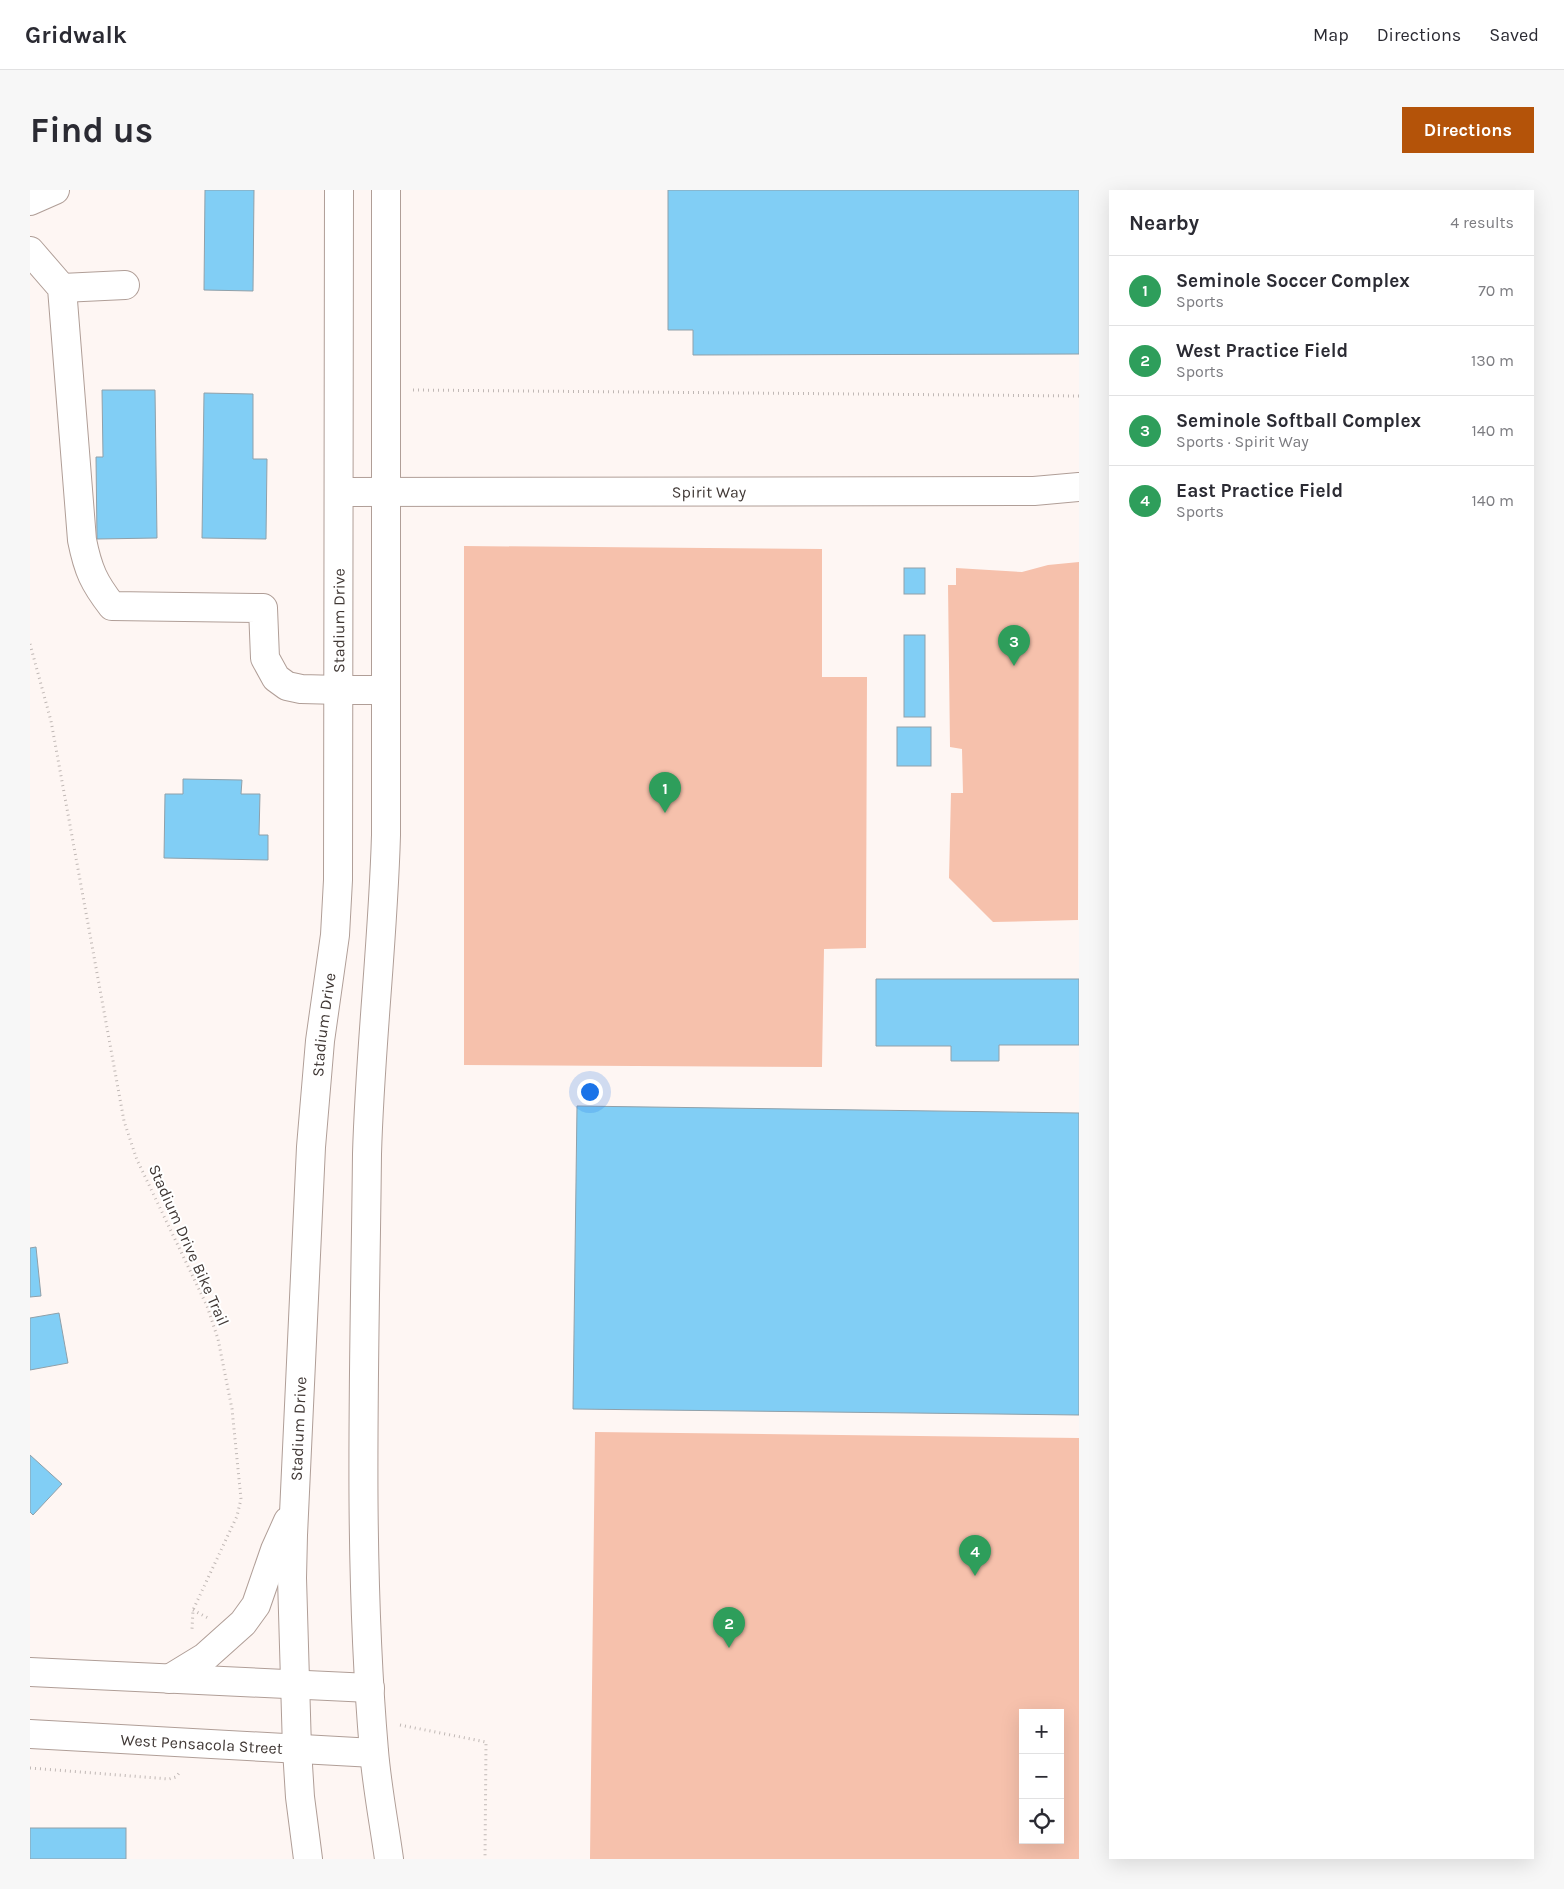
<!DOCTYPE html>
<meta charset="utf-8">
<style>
:root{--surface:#fff;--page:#f7f7f7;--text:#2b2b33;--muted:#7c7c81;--line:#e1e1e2;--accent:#b45309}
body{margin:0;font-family:Karla,sans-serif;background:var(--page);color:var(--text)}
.controls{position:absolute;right:15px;bottom:15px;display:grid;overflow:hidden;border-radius:0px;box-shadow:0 5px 20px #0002}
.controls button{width:45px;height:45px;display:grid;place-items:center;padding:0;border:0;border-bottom:1px solid var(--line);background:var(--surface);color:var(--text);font:25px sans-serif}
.you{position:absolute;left:559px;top:901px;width:18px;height:18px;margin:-12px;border:4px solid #fff;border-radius:50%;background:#1a73e8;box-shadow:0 0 0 8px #1a73e833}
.badge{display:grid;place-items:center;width:32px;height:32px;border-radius:50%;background:var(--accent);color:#fff;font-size:16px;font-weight:700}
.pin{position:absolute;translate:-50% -41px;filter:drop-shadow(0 1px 2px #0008)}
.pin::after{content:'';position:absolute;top:26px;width:18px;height:15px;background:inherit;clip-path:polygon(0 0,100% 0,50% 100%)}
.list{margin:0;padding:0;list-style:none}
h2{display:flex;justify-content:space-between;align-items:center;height:65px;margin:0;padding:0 20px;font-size:21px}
h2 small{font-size:16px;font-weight:400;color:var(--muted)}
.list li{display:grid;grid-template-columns:32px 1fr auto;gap:15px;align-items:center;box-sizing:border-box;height:70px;padding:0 20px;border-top:1px solid var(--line)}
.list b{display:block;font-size:19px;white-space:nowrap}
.list p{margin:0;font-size:16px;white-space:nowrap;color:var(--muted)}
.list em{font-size:16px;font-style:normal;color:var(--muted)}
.icon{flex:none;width:28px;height:28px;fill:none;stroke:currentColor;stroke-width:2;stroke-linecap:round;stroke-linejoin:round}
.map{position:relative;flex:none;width:1049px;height:1669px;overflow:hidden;border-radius:0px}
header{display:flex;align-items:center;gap:30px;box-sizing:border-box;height:70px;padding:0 25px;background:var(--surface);border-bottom:1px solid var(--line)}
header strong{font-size:24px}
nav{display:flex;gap:28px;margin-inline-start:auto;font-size:18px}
.intro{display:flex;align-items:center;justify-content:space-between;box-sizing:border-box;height:120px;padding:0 30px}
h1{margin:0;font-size:35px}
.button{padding:12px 22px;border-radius:0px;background:var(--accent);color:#fff;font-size:18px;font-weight:700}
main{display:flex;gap:30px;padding:0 30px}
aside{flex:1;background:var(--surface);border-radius:0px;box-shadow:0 5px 20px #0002}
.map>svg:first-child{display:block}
</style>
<header>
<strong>Gridwalk</strong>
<nav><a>Map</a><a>Directions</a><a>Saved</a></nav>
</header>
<div class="intro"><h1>Find us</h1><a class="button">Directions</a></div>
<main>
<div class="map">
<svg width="1049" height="1669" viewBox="0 0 1049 1669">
<rect width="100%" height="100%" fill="#fef6f3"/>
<!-- green -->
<g fill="#f6c1ac" fill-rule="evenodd">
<path d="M434 356 792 359V487H837L836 758 794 759 792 877 434 875Z"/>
<path d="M1049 372 1048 730 963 732 919 688 921 603H933L932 559 920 557 918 395H926V378L992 382 1018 375Z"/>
<path d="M565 1242 1049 1248V1669H560ZM993 1523H1030V1650H993Z"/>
</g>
<!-- building -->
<g fill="#81cef5" stroke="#90a0a9">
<path d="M175 0H224L223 101 174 100Z"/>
<path d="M638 0H1049V164L663 165V140H638Z"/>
<path d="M72 200H125L127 348 67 349 66 267H73Z"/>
<path d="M174 203 223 204V269H237L236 349 172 348Z"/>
<rect x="874" y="378" width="21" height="26"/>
<rect x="874" y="445" width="21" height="82"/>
<rect x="867" y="537" width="34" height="39"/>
<path d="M153 589 212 590 211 604H230L229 645H238V670L134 668 135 604H153Z"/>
<path d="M846 789H1049V855H969V871H921V856H846Z"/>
<path d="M547 916 1049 923V1225L543 1219Z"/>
<path d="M6 1057 11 1106 0 1107V1058Z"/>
<path d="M29 1123 38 1173 0 1180V1128Z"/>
<path d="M0 1265 32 1294 3 1325 0 1322Z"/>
<rect x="0" y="1638" width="96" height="31"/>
</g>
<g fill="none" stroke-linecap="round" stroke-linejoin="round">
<defs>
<g id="minor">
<path d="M0 11 25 0"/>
<path d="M0 61 32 98 52 350C58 380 64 393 82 416L233 418 235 468 246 488 257 496 271 499 310 500"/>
<path d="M32 98 95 95"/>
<path id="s1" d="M309 302 1004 301 1049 297"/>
</g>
<g id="major">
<path d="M356 0V645C353 752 340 858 337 964 335 1163 327 1363 344 1561 347 1597 354 1633 359 1669"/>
<path d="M310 500H356"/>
<path d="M0 1482 340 1498"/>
<path d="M139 1489 175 1467 213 1433 226 1415 245 1360 258 1331"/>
<path id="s2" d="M0 1544 344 1563"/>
<path id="s3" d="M278 1669 270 1607 267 1559 262 1388 263 1345 281 957 290 851 305 745 308 690 309 0"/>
</g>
</defs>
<!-- minor casing -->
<use href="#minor" stroke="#b09e97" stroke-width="30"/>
<!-- major casing -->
<use href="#major" stroke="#b09e97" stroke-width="30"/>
<!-- path -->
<g stroke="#c0b8b5" stroke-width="3" stroke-dasharray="1 4" stroke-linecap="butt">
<path d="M383 200 1049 206"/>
<path d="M0 454 21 531 94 931 107 970 177 1116 188 1149 202 1219 211 1309 207 1326 163 1420 162 1439"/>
<path d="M163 1420 178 1428"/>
<path d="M370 1535 456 1552 455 1669"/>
<path d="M0 1578 139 1589 146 1587 150 1582"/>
</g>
<!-- minor -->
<use href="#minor" stroke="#fff" stroke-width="28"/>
<!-- major -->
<use href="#major" stroke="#fff" stroke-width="28"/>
</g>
<g text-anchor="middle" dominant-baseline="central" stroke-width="4" stroke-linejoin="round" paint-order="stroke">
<!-- street labels -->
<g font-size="16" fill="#403835" stroke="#fff">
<text stroke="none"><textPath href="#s1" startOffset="370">Spirit Way</textPath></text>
<text stroke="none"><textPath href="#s3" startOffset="1241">Stadium Drive</textPath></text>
<text stroke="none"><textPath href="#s3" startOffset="836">Stadium Drive</textPath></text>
<text transform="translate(159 1055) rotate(66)">Stadium Drive Bike Trail</text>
<text stroke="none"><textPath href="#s3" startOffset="431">Stadium Drive</textPath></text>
<text stroke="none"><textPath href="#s2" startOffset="172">West Pensacola Street</textPath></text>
</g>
</g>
</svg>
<div class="controls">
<button>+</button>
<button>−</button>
<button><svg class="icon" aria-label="locate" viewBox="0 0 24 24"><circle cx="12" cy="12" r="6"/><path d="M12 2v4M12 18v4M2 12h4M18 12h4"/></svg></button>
</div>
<div class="you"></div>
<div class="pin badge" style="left:635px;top:623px;background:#2e9e5b">1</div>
<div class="pin badge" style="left:699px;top:1458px;background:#2e9e5b">2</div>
<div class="pin badge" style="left:984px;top:476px;background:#2e9e5b">3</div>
<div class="pin badge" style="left:945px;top:1386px;background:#2e9e5b">4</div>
</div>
<aside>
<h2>Nearby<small>4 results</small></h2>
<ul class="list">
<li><span class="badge" style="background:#2e9e5b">1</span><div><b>Seminole Soccer Complex</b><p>Sports</p></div><em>70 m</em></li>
<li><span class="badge" style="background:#2e9e5b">2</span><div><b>West Practice Field</b><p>Sports</p></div><em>130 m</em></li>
<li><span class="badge" style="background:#2e9e5b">3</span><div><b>Seminole Softball Complex</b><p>Sports · Spirit Way</p></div><em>140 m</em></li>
<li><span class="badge" style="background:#2e9e5b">4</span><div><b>East Practice Field</b><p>Sports</p></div><em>140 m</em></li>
</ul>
</aside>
</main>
